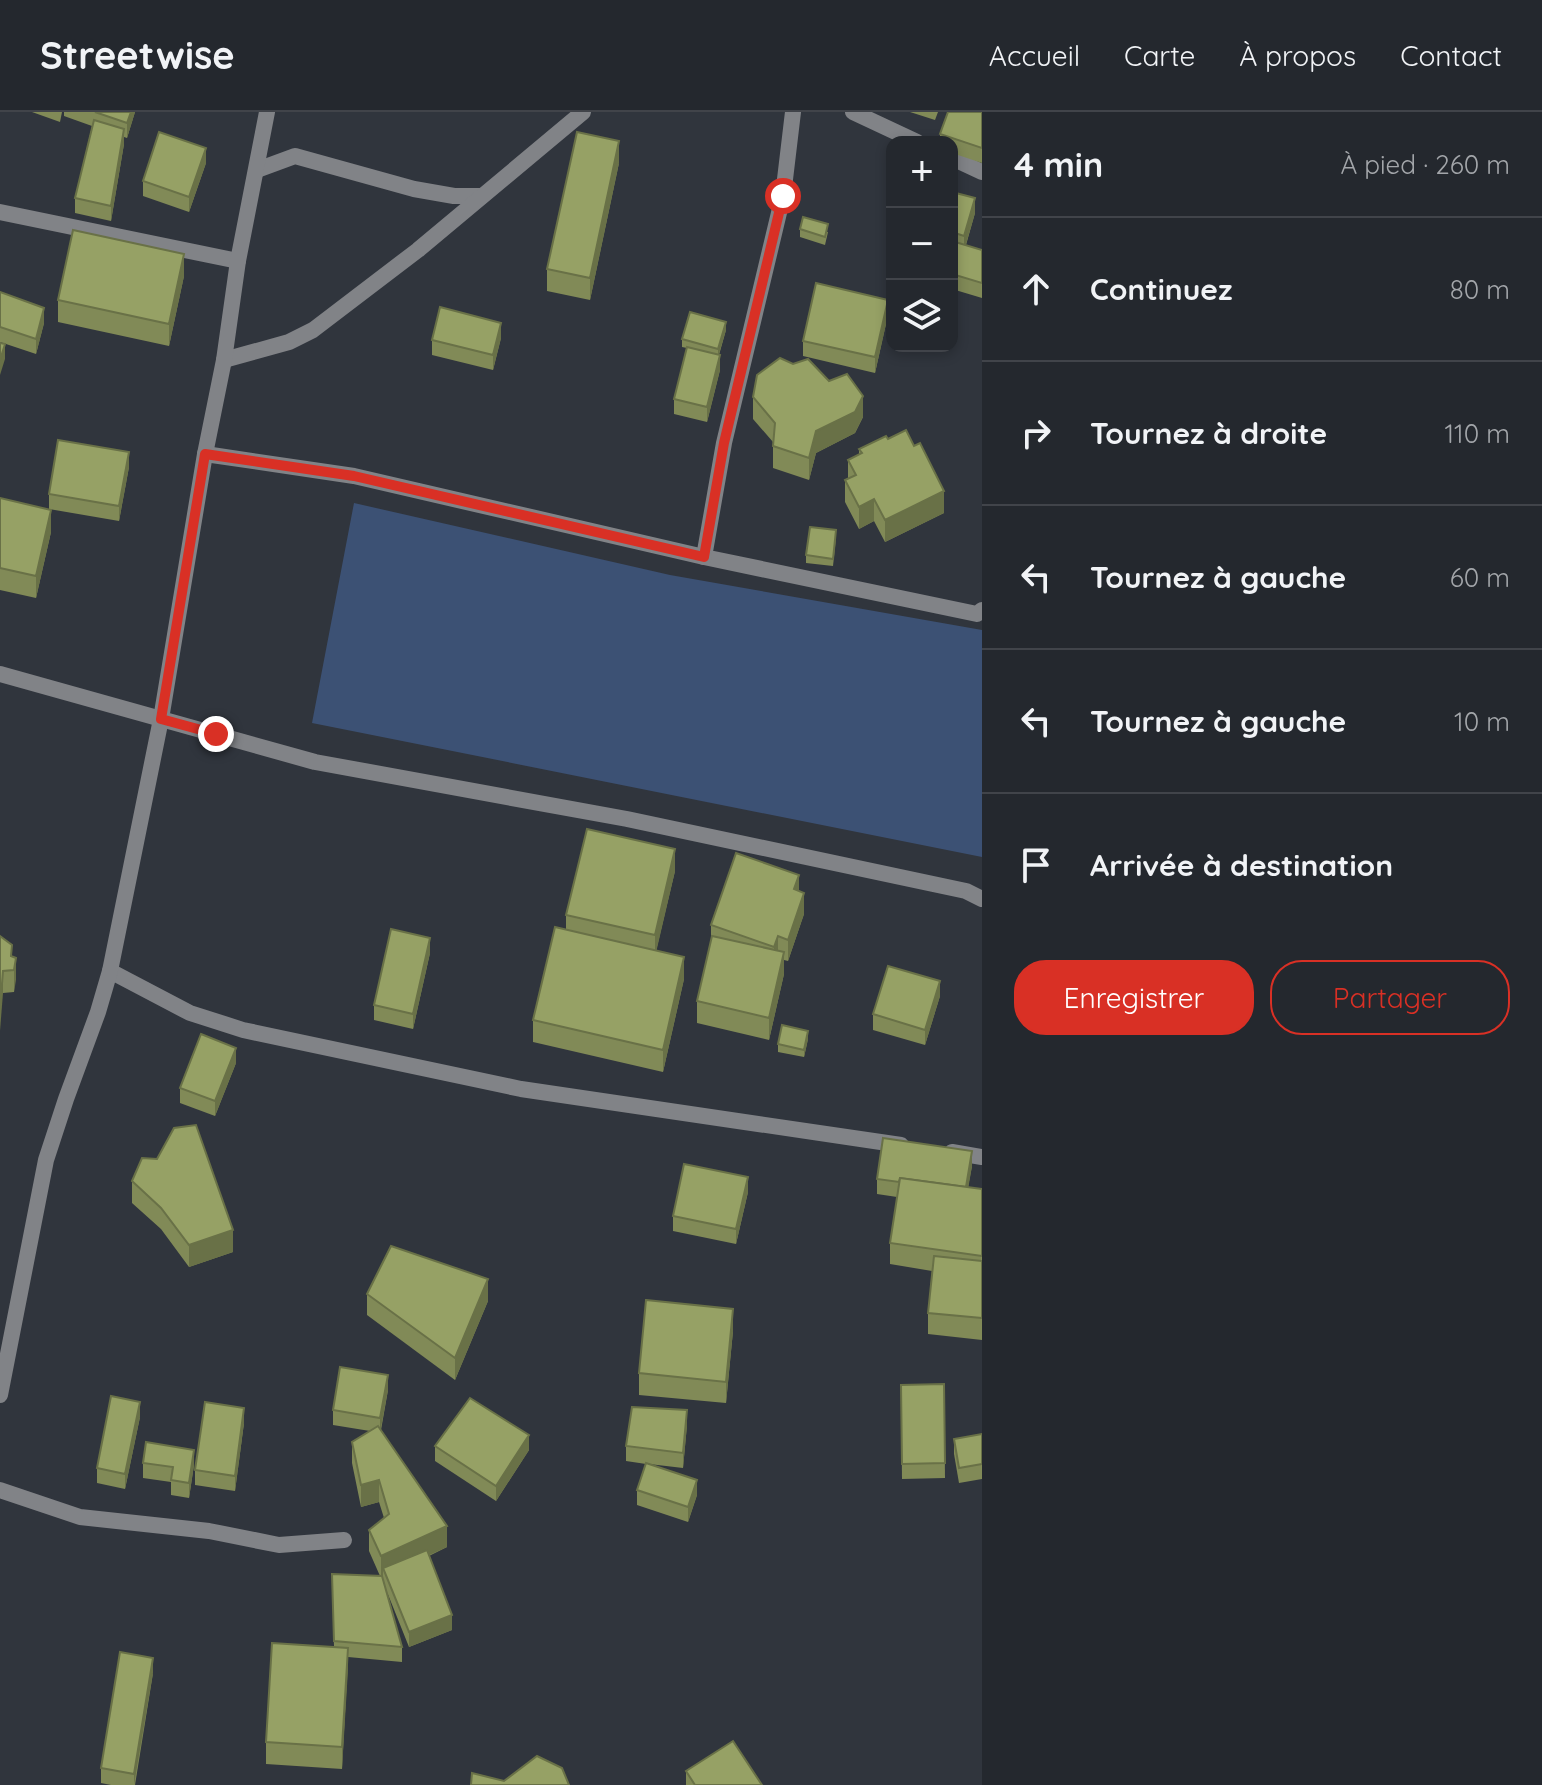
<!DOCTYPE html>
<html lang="fr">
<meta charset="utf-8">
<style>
:root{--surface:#24282e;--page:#2c3036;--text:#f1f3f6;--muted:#a3a6aa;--line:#41444a;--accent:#d93025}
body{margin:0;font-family:Quicksand,sans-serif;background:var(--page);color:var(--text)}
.controls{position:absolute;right:24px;top:24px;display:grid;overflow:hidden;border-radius:16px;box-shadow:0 4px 12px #0003}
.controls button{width:72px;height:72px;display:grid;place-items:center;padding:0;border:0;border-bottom:2px solid var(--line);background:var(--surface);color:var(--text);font:40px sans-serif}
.stop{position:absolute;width:24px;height:24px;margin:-18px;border:6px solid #d93025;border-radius:50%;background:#fff}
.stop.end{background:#d93025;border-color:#fff;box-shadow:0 2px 8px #0008}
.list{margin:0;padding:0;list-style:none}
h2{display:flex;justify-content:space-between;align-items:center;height:104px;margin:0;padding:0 32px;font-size:34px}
h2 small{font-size:26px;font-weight:400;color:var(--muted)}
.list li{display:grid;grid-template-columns:52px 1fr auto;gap:24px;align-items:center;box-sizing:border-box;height:144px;padding:0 32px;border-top:2px solid var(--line)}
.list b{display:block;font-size:30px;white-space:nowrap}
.list em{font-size:26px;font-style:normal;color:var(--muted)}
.actions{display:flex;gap:16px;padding:24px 32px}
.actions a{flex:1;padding:18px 0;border:2px solid var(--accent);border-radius:32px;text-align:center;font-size:28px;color:var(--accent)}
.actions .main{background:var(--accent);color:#fff}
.icon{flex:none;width:44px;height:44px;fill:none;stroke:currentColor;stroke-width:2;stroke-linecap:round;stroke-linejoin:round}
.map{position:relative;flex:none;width:982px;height:1673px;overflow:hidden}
header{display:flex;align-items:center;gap:48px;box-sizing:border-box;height:112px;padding:0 40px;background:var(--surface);border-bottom:2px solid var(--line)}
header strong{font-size:38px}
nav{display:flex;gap:44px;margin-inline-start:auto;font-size:28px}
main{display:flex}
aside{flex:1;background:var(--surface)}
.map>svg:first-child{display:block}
</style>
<header>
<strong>Streetwise</strong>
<nav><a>Accueil</a><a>Carte</a><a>À propos</a><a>Contact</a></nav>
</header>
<main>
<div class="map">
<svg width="982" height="1673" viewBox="0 0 982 1673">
<rect width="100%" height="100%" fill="#30353d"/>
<!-- green -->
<path fill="#3c5174" d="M354 391 670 463 982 518V745L312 611Z"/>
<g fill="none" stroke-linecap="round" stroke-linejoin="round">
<!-- street -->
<g stroke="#818387" stroke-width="16">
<path d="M793 0 783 84 724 331 704 445 977 502 982 498"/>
<path d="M853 0 917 30"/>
<path d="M952 46 982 60"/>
<path d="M257 58 295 44 414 77 454 84H482"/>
<path d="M0 100 238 149"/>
<path d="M224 248 289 230 313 218 418 138 583 0"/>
<path d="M205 342 354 364 704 445"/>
<path d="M0 562 315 650 627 707 966 779 982 787"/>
<path d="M110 859 190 901 243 918 521 977 901 1033"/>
<path d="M952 1040 982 1045"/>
<path d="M0 1283 46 1048 66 987 98 900 110 859 161 607 205 342 224 248 238 149 267 0"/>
<path d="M0 1378 80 1405 209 1419 279 1433 344 1428"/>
</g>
</g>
<!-- wall -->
<g fill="#818a57">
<path d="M32 0H62L60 10Z"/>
<path d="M64 0H135L127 26 124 25V32L111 109 75 101V86L92 14 64 4Z"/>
<path d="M910 0H938L935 8Z"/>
<path d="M982 0V51L952 41V30H940V22Z"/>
<path d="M206 51 189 100 143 84V69Z"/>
<path d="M619 51 590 188 547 179V157Z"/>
<path d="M952 80 975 101 966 133 982 138V186L952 177Z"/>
<path d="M800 117 828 120 825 133 800 125Z"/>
<path d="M184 164 169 234 58 210V188Z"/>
<path d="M0 180 44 211 36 242 0 230Z"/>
<path d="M888 203 875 261 803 244V229Z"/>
<path d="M726 218 719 243 720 258 707 310 674 302V287L687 236 682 235V227Z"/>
<path d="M501 226 493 258 432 243V228Z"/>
<path d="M753 285 863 305 855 321 816 341 809 368 773 356V330L753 307Z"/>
<path d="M859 337 944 401 885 430 874 409 859 417 845 390V368L848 366V348L859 343Z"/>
<path d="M129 355 119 409 49 397V382Z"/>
<path d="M0 386 51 420 36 486 0 478Z"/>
<path d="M836 426 833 454 806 451V443Z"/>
<path d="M675 759 656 839 684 867 663 960 533 930V908L566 818V803Z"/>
<path d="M799 779 804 802 788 849 784 848V862L769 928 697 911V889L711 828V813Z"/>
<path d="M0 824 12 844 16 846 14 880 3 881Z"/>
<path d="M430 841 413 917 374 908V893Z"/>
<path d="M940 884 925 933 873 918V902Z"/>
<path d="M808 927 804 945 778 940V932Z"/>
<path d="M236 951 215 1004 180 991V976Z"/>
<path d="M972 1054 968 1075 982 1077V1228L928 1222V1201L932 1159 890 1152V1131L897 1085 877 1082V1067Z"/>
<path d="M132 1069 233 1140 189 1155 161 1117 132 1091Z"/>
<path d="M748 1080 736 1132 673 1119V1104Z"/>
<path d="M367 1182 488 1189 455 1268 367 1203Z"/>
<path d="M733 1219 726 1291 639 1283V1261Z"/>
<path d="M944 1272 945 1366 902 1367 901 1273Z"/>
<path d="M388 1278 381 1318 447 1435 429 1444 452 1518 409 1535 387 1480 402 1535V1550L348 1545 342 1657 266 1652V1630L334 1535 332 1462 380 1464 369 1439V1418L384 1406 379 1390 361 1395 352 1351V1330L370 1319 333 1313V1298Z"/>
<path d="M140 1305 125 1377 97 1371V1356Z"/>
<path d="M244 1311 235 1379 195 1373V1358Z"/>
<path d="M687 1313 683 1356 649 1352 697 1383 688 1410 637 1393V1378L646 1352 626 1349V1334Z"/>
<path d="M982 1322V1367L959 1371 954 1342V1327Z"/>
<path d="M435 1334 529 1338 496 1389 435 1349Z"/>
<path d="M143 1351 194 1353 189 1386 171 1383V1370L143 1366Z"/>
<path d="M153 1561 135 1673H111L101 1671V1656Z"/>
<path d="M686 1659 762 1673H686Z"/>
</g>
<!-- shaded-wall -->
<g fill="#697147">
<path d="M131 0H135L127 26V11Z"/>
<path d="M124 17V32L111 109V94Z"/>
<path d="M619 29V51L590 188V166Z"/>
<path d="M206 36V51L189 100V85Z"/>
<path d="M975 86V101L964 139V124Z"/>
<path d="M184 142V164L169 234V212Z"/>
<path d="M888 188V203L875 261V245Z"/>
<path d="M44 196V211L36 242V227Z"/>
<path d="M726 210V218L718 245V237Z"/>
<path d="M501 211V226L493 258V243Z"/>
<path d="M5 232V247L0 263V248Z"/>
<path d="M720 243V258L707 310V295Z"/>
<path d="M863 284V305L855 321 816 341 809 368V346L816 319Z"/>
<path d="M129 340V355L119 409V394Z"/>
<path d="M944 379V401L885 430V408Z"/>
<path d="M874 387V409L859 417V395Z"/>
<path d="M51 398V420L36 486V464Z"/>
<path d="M675 737V759L655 845V823Z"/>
<path d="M799 763V785L794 777Z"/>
<path d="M804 781V802L788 849V828Z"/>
<path d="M778 824V846L774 857V835Z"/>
<path d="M430 826V841L413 917V902Z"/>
<path d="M784 840V862L769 928V906Z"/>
<path d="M684 845V867L663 960V938Z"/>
<path d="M16 846V868L14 880V858Z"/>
<path d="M3 859V881L0 919V897Z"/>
<path d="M940 869V884L925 933V918Z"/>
<path d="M808 919V927L804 945V938Z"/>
<path d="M236 936V951L215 1004V989Z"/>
<path d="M972 1039V1054L965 1095V1080Z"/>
<path d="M748 1065V1080L736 1132V1117Z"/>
<path d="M233 1118V1140L189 1155V1133Z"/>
<path d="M488 1167V1189L455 1268V1246Z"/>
<path d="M733 1197V1219L726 1291V1270Z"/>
<path d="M388 1263V1278L380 1321V1306Z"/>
<path d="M140 1290V1305L125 1377V1362Z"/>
<path d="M244 1296V1311L235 1379V1364Z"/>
<path d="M687 1298V1313L683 1356V1341Z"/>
<path d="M529 1323V1338L496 1389V1374Z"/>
<path d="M194 1338V1353L189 1386V1371Z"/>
<path d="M379 1368V1390L361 1395V1373Z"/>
<path d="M697 1368V1383L688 1410V1395Z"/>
<path d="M447 1414V1435L386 1463 383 1456V1465L381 1466V1444Z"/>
<path d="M452 1503V1518L409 1535V1520Z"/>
<path d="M348 1536V1558L342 1657V1635Z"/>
<path d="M153 1546V1561L134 1673V1662Z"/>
</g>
<!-- building -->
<g fill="#96a165" stroke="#697147" stroke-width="2">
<path d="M95 0H131L127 11Z"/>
<path d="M948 0H982V36L940 22Z"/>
<path d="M94 8 124 17 111 94 75 86Z"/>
<path d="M159 20 206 36 189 85 143 69Z"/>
<path d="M577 20 619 29 590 166 547 157Z"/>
<path d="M952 80 975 86 964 124 952 120Z"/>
<path d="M803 105 828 112 825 125 800 117Z"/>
<path d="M73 118 184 142 169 212 58 188Z"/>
<path d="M952 129 982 138V171L952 162Z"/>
<path d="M816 171 888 188 875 245 803 229Z"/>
<path d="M0 180 44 196 36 227 0 215Z"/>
<path d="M440 195 501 211 493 243 432 228Z"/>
<path d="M690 200 726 210 718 237 682 227Z"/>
<path d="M0 231 5 232 0 248Z"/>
<path d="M687 235 720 243 707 295 674 287Z"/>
<path d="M780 246 793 252 808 247 829 269 847 262 863 284 855 300 816 319 809 346 773 334 775 311 753 285 757 263Z"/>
<path d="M906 318 914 334 920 331 944 379 885 408 874 387 859 395 845 368 856 363 848 348 862 341 859 337 886 324 888 327Z"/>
<path d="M58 328 129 340 119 394 49 382Z"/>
<path d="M0 386 51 398 36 464 0 456Z"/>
<path d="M810 415 836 418 833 447 806 443Z"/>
<path d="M587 717 675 737 655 823 566 803Z"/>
<path d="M736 741 799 763 794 777 804 781 788 828 778 824 774 835 711 813Z"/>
<path d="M555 815 684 845 663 938 533 908Z"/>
<path d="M391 817 430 826 413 902 374 893Z"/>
<path d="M0 824 12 833 11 844 16 846 14 858 3 859 0 897Z"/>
<path d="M712 824 784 840 769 906 697 889Z"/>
<path d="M888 854 940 869 925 918 873 902Z"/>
<path d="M782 913 808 919 804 938 778 932Z"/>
<path d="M201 922 236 936 215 989 180 976Z"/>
<path d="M196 1013 233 1118 189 1133 161 1096 132 1069 142 1046 157 1047 174 1016Z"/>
<path d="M883 1026 972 1039 966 1075 900 1066 899 1070 877 1067Z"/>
<path d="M684 1052 748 1065 736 1117 673 1104Z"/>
<path d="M900 1066 982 1077V1144L890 1131Z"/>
<path d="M391 1134 488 1167 455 1246 367 1182Z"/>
<path d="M934 1144 982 1149V1206L928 1201Z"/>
<path d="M646 1188 733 1197 726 1270 639 1261Z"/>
<path d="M340 1255 388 1263 380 1306 333 1298Z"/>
<path d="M944 1272 945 1351 902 1352 901 1273Z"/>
<path d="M111 1284 140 1290 125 1362 97 1356Z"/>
<path d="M470 1286 529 1323 496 1374 435 1334Z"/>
<path d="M205 1290 244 1296 235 1364 195 1358Z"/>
<path d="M632 1295 687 1298 683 1341 626 1334Z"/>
<path d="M378 1314 447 1414 381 1444 369 1418 389 1402 379 1368 361 1373 352 1330Z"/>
<path d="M982 1322V1352L959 1356 954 1327Z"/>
<path d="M146 1330 194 1338 189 1371 171 1368 173 1355 143 1351Z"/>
<path d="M646 1351 697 1368 688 1395 637 1378Z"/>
<path d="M427 1438 452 1503 409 1520 383 1456Z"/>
<path d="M332 1462 382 1464 402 1535 334 1529Z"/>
<path d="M272 1531 348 1536 342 1635 266 1630Z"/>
<path d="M120 1540 153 1546 134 1662 101 1656Z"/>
<path d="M733 1629 762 1673H695L686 1659Z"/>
<path d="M537 1644 562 1656 569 1673H471L472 1661 504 1669Z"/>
</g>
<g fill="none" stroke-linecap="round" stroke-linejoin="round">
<!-- route -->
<path stroke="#d93025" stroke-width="10" d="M216 622 161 607 205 342 354 364 704 445 724 331 783 84"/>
</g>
</svg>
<div class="controls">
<button>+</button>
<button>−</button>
<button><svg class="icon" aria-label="layers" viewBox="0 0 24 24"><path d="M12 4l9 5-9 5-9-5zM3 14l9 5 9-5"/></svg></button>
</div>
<div class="stop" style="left:783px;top:84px"></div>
<div class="stop end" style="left:216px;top:622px"></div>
</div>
<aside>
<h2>4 min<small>À pied · 260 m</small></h2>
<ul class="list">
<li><svg class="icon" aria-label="ahead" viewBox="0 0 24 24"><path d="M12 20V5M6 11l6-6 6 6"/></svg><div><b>Continuez</b></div><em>80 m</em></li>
<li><svg class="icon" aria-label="right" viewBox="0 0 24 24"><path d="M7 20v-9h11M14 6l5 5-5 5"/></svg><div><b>Tournez à droite</b></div><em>110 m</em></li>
<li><svg class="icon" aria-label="left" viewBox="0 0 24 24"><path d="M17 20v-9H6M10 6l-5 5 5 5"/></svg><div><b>Tournez à gauche</b></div><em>60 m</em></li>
<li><svg class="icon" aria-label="left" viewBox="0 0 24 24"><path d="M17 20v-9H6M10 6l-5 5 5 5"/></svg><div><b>Tournez à gauche</b></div><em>10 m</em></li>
<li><svg class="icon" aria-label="arrive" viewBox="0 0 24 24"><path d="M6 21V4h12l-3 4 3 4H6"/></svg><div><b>Arrivée à destination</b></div></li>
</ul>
<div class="actions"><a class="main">Enregistrer</a><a>Partager</a></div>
</aside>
</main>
